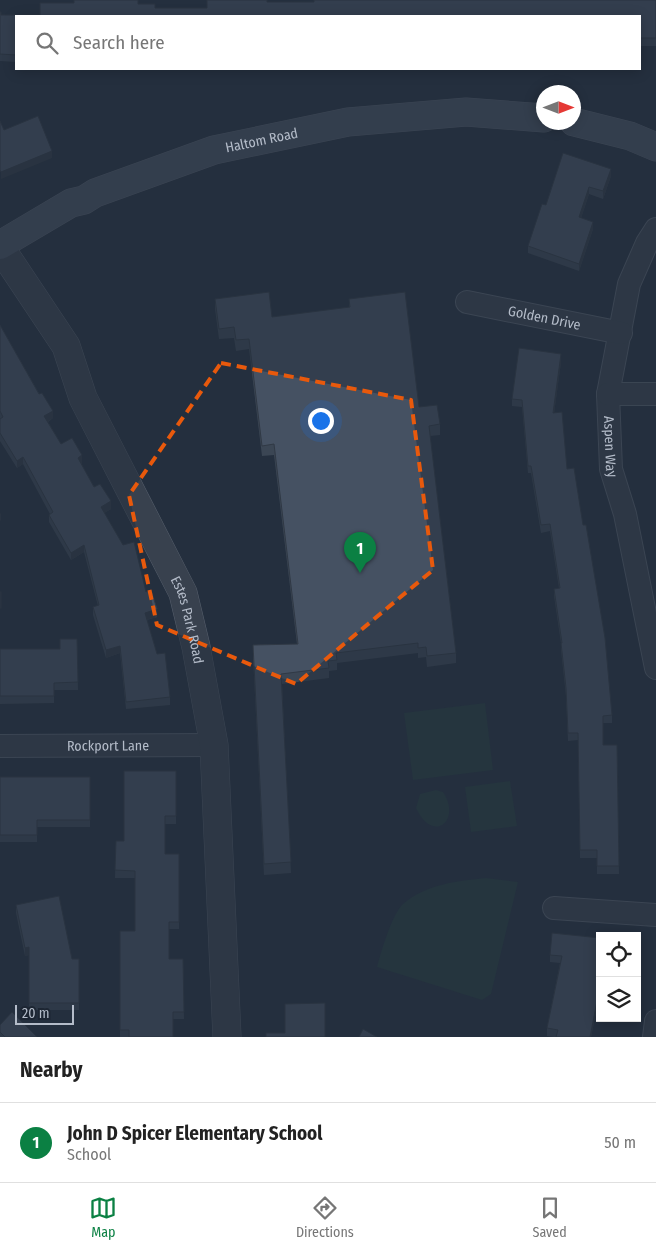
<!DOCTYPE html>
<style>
:root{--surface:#fff;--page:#f2f2f2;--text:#222;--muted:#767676;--line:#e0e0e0;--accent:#0b8043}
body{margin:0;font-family:"Fira Sans Condensed",sans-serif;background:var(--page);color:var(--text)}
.controls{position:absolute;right:15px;bottom:15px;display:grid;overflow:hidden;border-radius:0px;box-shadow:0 2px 12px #0003}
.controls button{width:45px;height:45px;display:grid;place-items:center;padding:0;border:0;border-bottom:1px solid var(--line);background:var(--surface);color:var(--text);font:25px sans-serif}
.compass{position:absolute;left:536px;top:85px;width:45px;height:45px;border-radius:50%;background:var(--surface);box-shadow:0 2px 12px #0003;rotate:90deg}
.scale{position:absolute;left:15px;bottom:12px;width:59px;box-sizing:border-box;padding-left:5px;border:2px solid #b4bcc9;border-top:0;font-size:14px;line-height:18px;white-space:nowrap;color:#b4bcc9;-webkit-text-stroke:4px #1d2633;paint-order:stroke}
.you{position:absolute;left:320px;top:420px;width:18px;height:18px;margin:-12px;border:4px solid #fff;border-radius:50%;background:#1a73e8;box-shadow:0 0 0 8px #1a73e833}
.badge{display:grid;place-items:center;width:32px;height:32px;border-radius:50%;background:var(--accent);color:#fff;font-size:16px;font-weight:700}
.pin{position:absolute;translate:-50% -41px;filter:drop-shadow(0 1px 2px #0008)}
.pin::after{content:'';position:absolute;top:26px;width:18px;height:15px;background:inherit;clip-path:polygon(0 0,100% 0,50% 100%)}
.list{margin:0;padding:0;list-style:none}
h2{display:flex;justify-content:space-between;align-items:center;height:65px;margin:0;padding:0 20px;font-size:21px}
h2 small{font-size:16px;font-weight:400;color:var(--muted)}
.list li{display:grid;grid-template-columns:32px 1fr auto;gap:15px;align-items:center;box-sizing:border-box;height:80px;padding:0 20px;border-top:1px solid var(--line)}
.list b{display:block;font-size:19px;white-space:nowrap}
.list p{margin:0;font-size:16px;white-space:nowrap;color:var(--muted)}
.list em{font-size:16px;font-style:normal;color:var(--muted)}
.icon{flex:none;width:28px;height:28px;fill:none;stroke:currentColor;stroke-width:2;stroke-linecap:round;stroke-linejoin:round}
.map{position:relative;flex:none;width:656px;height:1037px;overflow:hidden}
.search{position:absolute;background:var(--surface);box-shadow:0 2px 12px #0003;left:15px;right:15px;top:15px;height:55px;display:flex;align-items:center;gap:12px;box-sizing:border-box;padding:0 18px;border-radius:0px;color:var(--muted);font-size:19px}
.sheet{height:145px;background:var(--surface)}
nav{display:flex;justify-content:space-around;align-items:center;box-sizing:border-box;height:70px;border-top:1px solid var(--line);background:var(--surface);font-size:14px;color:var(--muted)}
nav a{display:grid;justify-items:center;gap:2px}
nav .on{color:var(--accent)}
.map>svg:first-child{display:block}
</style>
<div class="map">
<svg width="656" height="1037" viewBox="0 0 656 1037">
<rect width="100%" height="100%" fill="#242f3e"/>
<!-- green -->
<g fill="#263c3f">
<path d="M485 703 493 770 413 780 404 713Z"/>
<path d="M510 781 517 826 471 832 465 787Z"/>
<path d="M436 790 443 792C462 820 433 845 416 808L420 794Z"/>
<path d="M486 878 518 882 491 994 482 1000 377 967C381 952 392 914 403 904 426 884 458 881 486 878Z"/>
</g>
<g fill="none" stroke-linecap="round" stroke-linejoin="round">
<defs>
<g id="minor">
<path id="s1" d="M656 229 647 243 629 284 608 394 611 469 625 514 656 668"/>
<path id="s2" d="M467 302 621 333"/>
<path d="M608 394H656"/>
<path id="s3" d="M0 746 214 745"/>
<path d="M554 908 656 915"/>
<path d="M654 1037 656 1021"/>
</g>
<g id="tertiary">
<path id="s4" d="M0 247 66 346 83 398 183 593 196 647 214 745 227 1037"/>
</g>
<g id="secondary">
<path d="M574 122 630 136 656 147"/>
<path id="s5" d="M0 245 71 203 84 200 95 193 214 150 348 122 466 112 544 118"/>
</g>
</defs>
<!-- minor casing -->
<use href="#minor" stroke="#565f6c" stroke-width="24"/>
<!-- tertiary casing -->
<use href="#tertiary" stroke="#565f6c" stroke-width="29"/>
<!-- secondary casing -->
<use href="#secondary" stroke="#565f6c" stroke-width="29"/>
<!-- minor -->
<use href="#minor" stroke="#38414e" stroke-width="22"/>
<!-- tertiary -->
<use href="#tertiary" stroke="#38414e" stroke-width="28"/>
<!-- secondary -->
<use href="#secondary" stroke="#465061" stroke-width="28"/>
</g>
<!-- wall -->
<g fill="#3b4654">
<path d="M656 0V46H640V16H16V62L0 61V12L1 15H40L138 4 155 8H207L267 2Z"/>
<path d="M611 176 603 199 589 194 581 218 593 229 579 271 528 253V246L546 205Z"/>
<path d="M215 299 272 317 349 308V299L419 407 440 424V435L430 436 456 653V663L427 667 426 657 418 658V653L337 663V670L329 671V678L282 684 291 873 264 875 253 656V645L297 644 274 455 262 456 249 349 236 351 234 338 219 339 215 309Z"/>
<path d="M0 325 53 418 48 422 61 444 82 463 81 464 94 487 111 509 104 513 146 592 157 617 147 620 170 697V705L126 709 120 653 106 658 93 615V607L98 606 84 552 71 560 49 522V515L50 514 23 464 17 468 0 441Z"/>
<path d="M561 362 554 413 567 469 612 715V723H603V745H617L619 874H597V858H580L578 740 568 741 566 696 561 650V643L554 596V589L559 588 550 531 541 533 531 473H528L522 407 512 406V399Z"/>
<path d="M77 639 78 690H54V703L0 704V649H60Z"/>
<path d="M176 771V824H165V854H179V929H169V959H183L184 1019H173V1037H120V931H135V878H115L116 841H124Z"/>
<path d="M0 777H90V827H37V842H0Z"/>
<path d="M16 905 72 959H79V1010H29V955L25 956 16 913Z"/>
<path d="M600 938V993L591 1037H554L547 1036V1028L560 963 550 962V955Z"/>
<path d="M0 1025 37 1037H0Z"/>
</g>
<!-- shaded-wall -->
<g fill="#303945">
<path d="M52 151V158L1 179V172Z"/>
<path d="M611 169V176L603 199V191Z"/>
<path d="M589 187V194L579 224V217Z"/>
<path d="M593 222V229L579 271V264Z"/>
<path d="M561 354V362L553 421V413Z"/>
<path d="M53 411V418L44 424V416Z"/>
<path d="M82 455V463L78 465V458Z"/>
<path d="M23 457V464L17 468V461Z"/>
<path d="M111 501V509L101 515V507Z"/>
<path d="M1 513V520L0 521V514Z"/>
<path d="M84 545V552L71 560V553Z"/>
<path d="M157 609V617L145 620V613Z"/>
<path d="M120 646V653L106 658V650Z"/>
<path d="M29 947V955L25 956V948Z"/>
<path d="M600 986V993L591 1037H590Z"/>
</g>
<!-- building -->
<g fill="#455162" stroke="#303945">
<path d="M74 0H138V4H155V8H207V0H267V2H314V0H656V38H640V16H16V55L0 54V12H1V15H40V3H74Z"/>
<path d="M38 116 52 151 1 172 0 170V121L4 130Z"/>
<path d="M563 153 611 169 603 191 589 187 579 217 593 222 579 264 528 246 542 204 546 205Z"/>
<path d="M269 292 272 317 350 307 349 299 405 292 419 407 437 405 440 424 429 426 456 653 427 656 426 647 418 648V643L336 653 337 660 328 661 329 668 281 674 291 862 264 864 253 645 298 644 274 444 262 446 249 339 236 340 234 327 219 329 215 299Z"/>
<path d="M0 325 39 394 42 393 53 411 44 416 61 444 72 438 82 455 78 458 94 487 100 484 111 501 101 507 123 545 134 542 146 592 151 590 157 609 145 613 157 654 165 653 170 697 126 702 120 646 106 650 93 607 99 605 84 545 71 553 49 515 53 512 23 457 17 461 0 433V419L3 417 0 411Z"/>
<path d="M519 348 561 354 553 413 562 412 567 469 574 468 583 525H586L605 638 612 715 603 716V745H617L619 866H597V850H580L578 733H568L566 688 561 643H562L554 589 560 588 550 524 541 525 531 466H528L522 400 512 399Z"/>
<rect x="0" y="592" width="1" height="16"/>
<path d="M60 639H77L78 682 54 683V696H0V649H60Z"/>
<path d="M124 771H176V816H165V854H179V922H169V959H183L184 1012H173V1037H129V1030H120V931H135V871L115 870 116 841H124Z"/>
<path d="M0 777H90V820H37V835H0Z"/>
<path d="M59 896 72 959H79V1003H29V947L25 948 16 905Z"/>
<path d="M552 933 600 938V986L590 1037H556L558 1030 547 1028 562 956 550 955Z"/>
<path d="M325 1003V1037H266V1033H285V1004Z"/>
<path d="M12 1012 37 1037H5L0 1032V1025Z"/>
<path d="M363 1029 377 1037H359Z"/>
</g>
<!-- marked area -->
<path d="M0 0H656V1037H0ZM221 363 411 400 433 570 296 684 157 625 129 495Z" fill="#242f3e" fill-opacity=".55" fill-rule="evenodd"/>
<path fill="none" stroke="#e8590c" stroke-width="4" stroke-dasharray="10 6" stroke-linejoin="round" d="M221 363 411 400 433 570 296 684 157 625 129 495Z"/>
<g text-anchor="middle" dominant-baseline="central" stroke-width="4" stroke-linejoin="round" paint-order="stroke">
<!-- street labels -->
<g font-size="14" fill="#b4bcc9" stroke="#1d2633">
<text stroke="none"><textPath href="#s5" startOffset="284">Haltom Road</textPath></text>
<text stroke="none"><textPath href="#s2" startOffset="79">Golden Drive</textPath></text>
<text stroke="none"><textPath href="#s1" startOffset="226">Aspen Way</textPath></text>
<text stroke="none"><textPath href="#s4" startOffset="420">Estes Park Road</textPath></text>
<text stroke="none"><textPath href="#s3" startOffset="108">Rockport Lane</textPath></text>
</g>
</g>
</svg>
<div class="controls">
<button><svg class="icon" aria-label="locate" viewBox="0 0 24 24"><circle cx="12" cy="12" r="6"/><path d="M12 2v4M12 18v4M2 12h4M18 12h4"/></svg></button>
<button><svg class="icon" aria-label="layers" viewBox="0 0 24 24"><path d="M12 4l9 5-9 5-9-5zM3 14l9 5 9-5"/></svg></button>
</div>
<svg class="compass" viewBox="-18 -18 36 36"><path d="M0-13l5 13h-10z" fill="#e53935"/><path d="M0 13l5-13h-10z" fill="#767676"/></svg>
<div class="scale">20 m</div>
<div class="you"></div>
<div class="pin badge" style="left:360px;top:573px">1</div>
<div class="search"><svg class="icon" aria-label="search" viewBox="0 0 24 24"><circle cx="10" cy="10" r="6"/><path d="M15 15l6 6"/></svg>Search here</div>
</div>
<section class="sheet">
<h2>Nearby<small></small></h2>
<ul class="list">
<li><span class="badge">1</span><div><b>John D Spicer Elementary School</b><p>School</p></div><em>50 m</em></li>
</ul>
</section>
<nav>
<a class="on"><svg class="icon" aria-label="map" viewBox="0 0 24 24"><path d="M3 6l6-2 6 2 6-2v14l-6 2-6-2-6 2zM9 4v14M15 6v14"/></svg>Map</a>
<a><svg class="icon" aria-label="directions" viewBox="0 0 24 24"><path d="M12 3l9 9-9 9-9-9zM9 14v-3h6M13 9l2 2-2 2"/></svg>Directions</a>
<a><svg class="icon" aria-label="saved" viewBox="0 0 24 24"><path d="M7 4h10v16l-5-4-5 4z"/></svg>Saved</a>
</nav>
